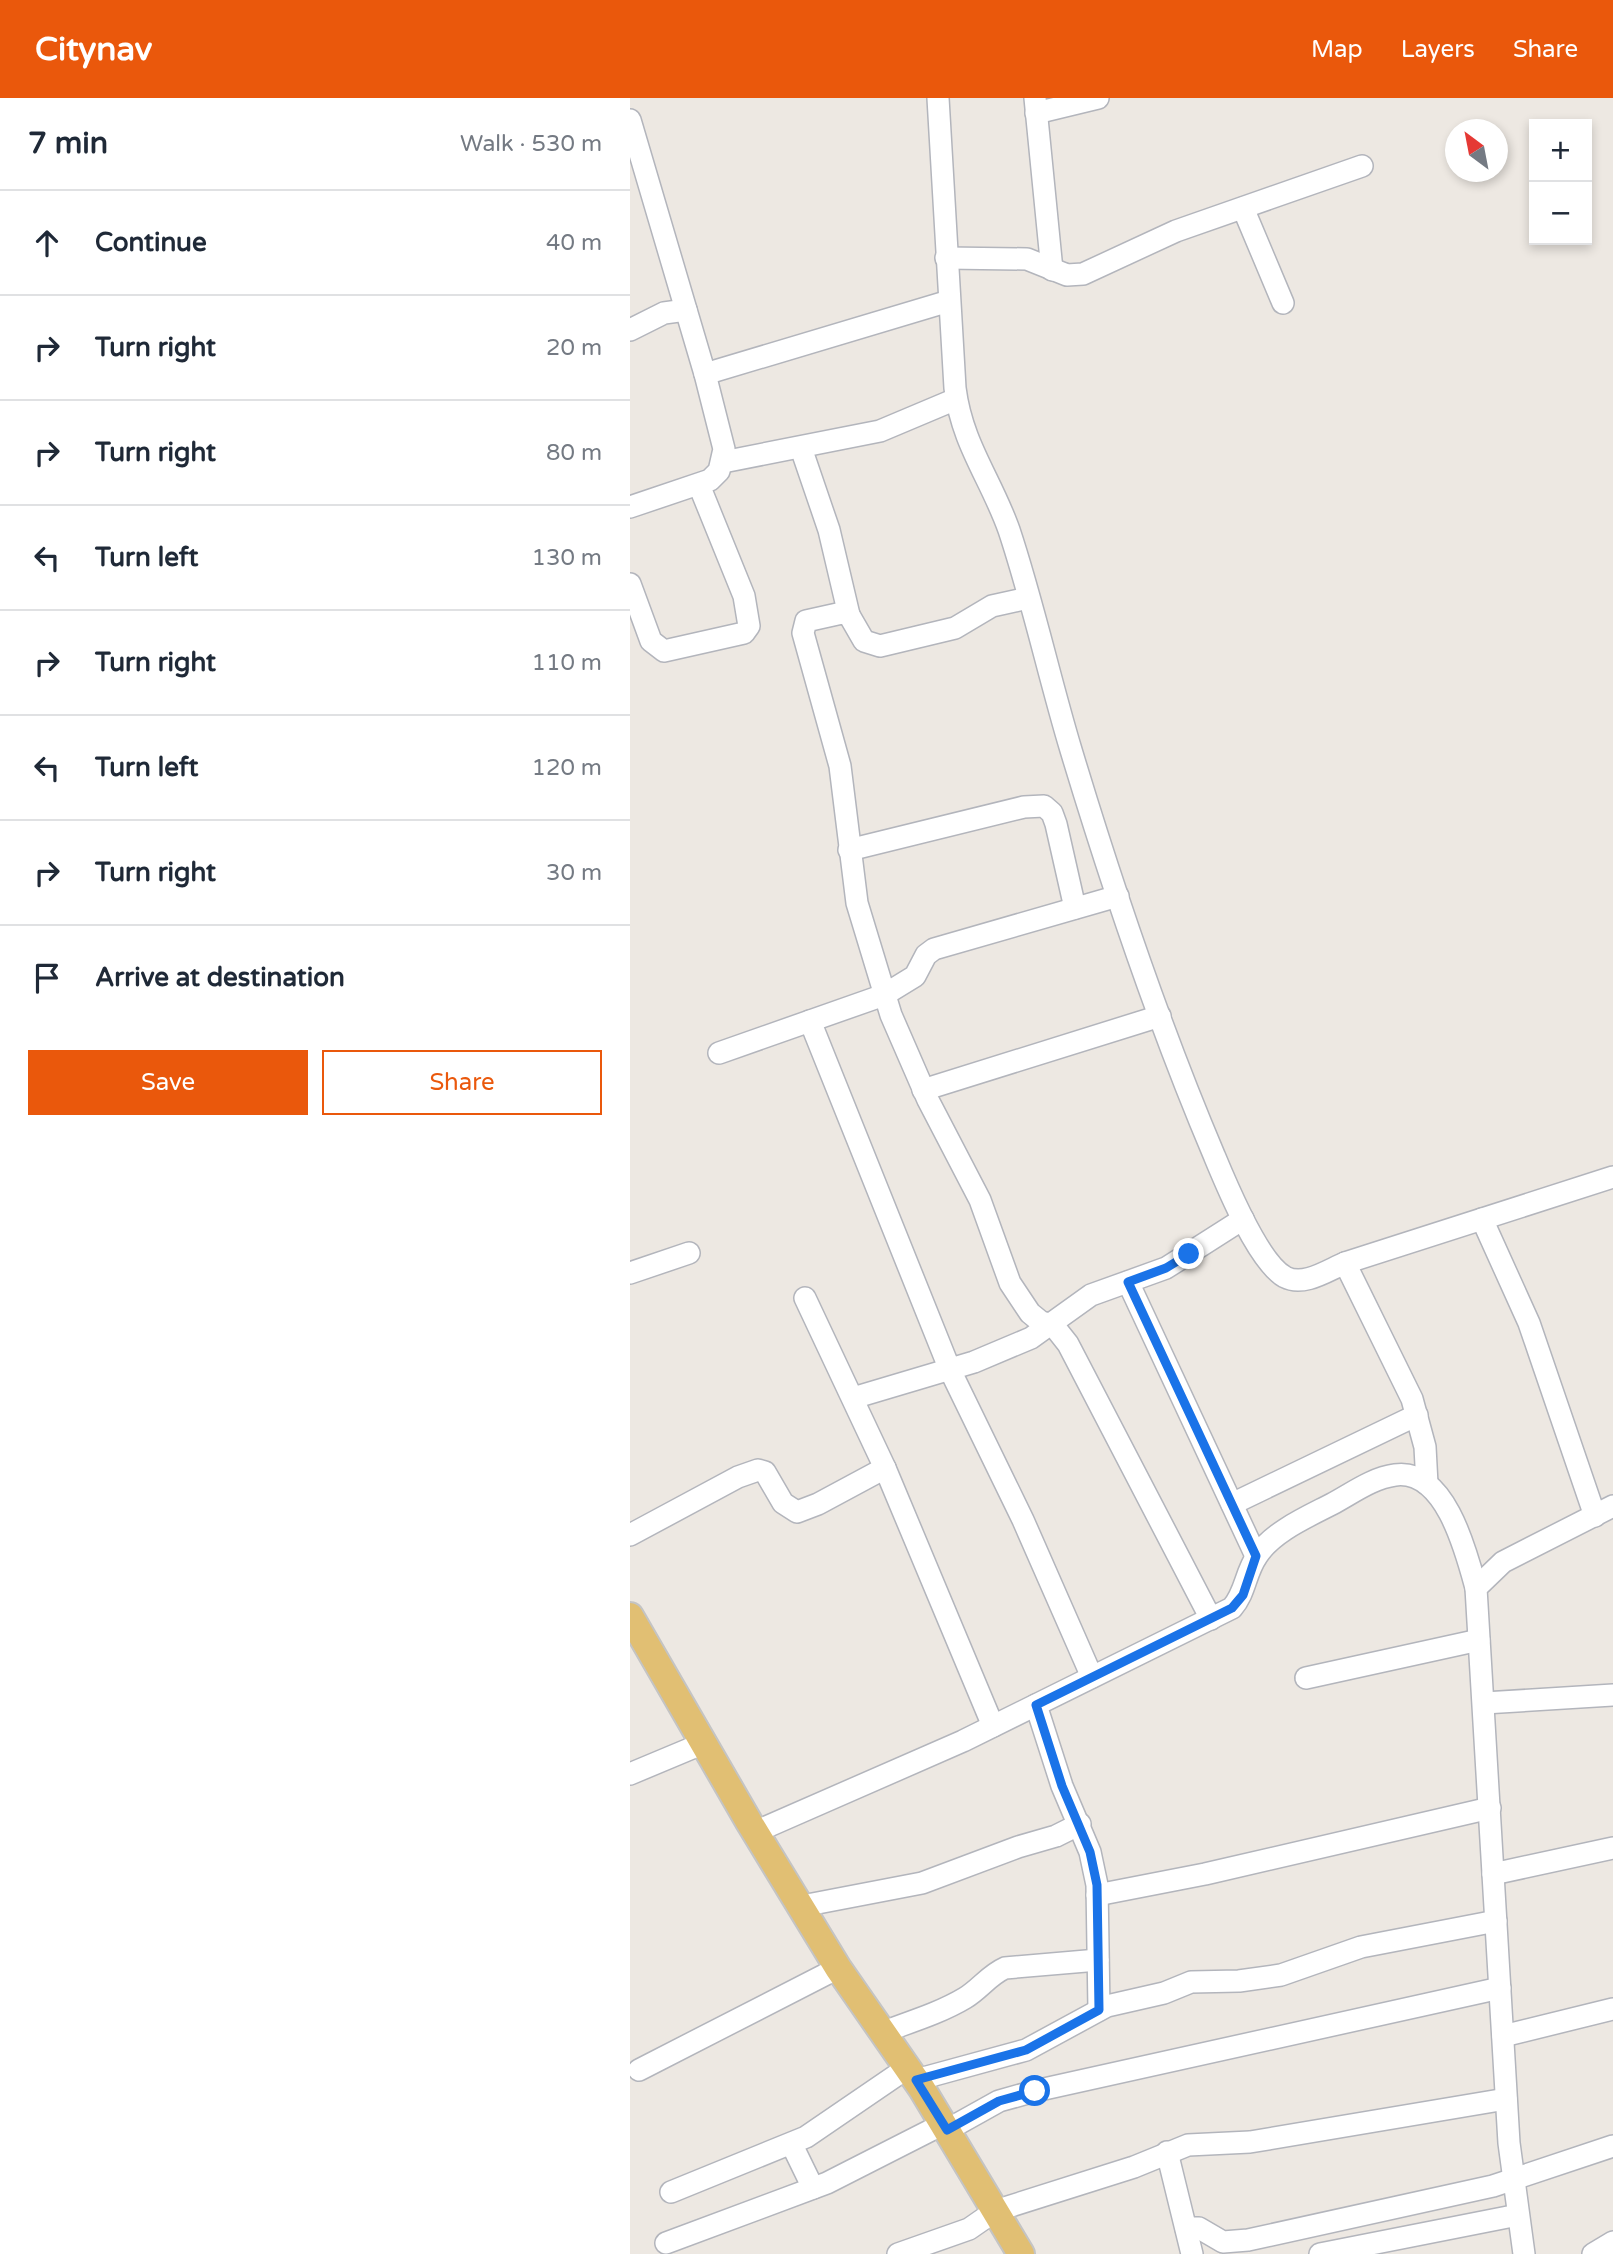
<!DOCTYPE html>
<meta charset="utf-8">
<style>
:root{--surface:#fff;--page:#f6f6f7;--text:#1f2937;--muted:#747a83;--line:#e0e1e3;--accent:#ea580c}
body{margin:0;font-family:"Varela Round",sans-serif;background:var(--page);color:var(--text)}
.controls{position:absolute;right:21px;top:21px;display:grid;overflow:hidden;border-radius:0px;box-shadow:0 4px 10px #0003}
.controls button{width:63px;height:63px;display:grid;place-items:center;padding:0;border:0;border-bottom:2px solid var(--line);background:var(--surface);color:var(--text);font:35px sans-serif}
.compass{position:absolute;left:815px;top:21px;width:63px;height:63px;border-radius:50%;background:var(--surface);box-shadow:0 4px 10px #0003;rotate:328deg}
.stop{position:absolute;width:21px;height:21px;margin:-16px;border:5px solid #1a73e8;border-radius:50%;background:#fff}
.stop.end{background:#1a73e8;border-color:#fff;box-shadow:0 2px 7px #0008}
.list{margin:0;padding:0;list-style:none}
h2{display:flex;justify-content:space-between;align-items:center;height:91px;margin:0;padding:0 28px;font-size:30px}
h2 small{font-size:23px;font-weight:400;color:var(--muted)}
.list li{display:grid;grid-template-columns:46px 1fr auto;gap:21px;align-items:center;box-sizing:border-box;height:105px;padding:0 28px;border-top:2px solid var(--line)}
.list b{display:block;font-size:26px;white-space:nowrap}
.list em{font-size:23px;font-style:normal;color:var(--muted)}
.actions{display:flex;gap:14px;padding:21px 28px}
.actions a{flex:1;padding:16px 0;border:2px solid var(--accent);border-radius:0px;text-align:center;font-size:24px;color:var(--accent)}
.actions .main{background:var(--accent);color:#fff}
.icon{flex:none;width:38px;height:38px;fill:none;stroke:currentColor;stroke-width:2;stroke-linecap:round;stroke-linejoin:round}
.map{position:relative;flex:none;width:983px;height:2156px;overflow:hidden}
header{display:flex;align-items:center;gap:42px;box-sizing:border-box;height:98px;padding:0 35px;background:var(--accent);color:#fff}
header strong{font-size:33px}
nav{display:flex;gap:38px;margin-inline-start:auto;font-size:24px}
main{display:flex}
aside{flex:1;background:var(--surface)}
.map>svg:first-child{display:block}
</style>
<header>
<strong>Citynav</strong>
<nav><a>Map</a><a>Layers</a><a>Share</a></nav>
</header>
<main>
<aside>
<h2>7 min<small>Walk · 530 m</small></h2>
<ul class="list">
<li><svg class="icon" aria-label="ahead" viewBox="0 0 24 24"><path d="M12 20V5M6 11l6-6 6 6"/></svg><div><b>Continue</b></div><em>40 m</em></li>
<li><svg class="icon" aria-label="right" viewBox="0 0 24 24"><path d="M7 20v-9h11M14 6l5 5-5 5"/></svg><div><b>Turn right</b></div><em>20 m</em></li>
<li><svg class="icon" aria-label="right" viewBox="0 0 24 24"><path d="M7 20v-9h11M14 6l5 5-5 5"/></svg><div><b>Turn right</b></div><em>80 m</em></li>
<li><svg class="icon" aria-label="left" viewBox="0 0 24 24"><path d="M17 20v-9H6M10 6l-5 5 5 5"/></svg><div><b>Turn left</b></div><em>130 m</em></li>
<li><svg class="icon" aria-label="right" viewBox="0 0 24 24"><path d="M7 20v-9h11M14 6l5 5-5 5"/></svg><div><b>Turn right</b></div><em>110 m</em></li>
<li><svg class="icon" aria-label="left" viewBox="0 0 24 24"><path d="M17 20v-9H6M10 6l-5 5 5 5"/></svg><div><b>Turn left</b></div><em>120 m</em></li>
<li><svg class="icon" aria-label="right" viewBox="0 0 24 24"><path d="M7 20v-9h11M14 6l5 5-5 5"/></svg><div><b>Turn right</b></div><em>30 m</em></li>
<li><svg class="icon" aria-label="arrive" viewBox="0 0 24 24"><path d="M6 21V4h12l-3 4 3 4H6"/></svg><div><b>Arrive at destination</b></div></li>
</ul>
<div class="actions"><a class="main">Save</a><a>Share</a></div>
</aside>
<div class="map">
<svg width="983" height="2156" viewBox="0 0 983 2156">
<rect width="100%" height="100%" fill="#ede8e2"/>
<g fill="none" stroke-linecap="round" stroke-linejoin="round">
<defs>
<g id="minor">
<path d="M308 0 325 290C332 346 361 381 379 432 403 504 419 579 441 652 482 788 528 925 584 1057 596 1086 628 1164 655 1179 674 1189 698 1172 715 1165L983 1079"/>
<path d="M405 0 422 172"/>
<path d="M406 15 468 0"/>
<path d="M0 22 75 276 94 351 89 373 80 382 0 409"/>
<path d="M613 110 653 205"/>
<path d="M316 160 397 161 437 177 453 176 546 133 732 68"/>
<path d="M0 232 34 215 56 212"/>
<path d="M75 276 319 203"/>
<path d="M171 350 199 432 219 517"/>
<path d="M93 364 250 333 326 301"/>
<path d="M0 486 21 543 34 553 114 535 119 528 114 498 69 387"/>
<path d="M398 500 362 508 325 530 250 548 234 543 219 517 212 515 176 523 173 535 210 668 227 805 261 917 298 1002 350 1102 380 1185 400 1215 411 1224 423 1227 438 1246 581 1521"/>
<path d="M219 752 394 709 414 708 422 715 426 726 445 810"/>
<path d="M180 923 320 1272 393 1422 462 1579"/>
<path d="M89 955 254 897 285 878 296 857 304 851 488 798"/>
<path d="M293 992 530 918"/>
<path d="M852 1121 899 1225 965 1418"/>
<path d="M715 1165 782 1301 795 1349 797 1386"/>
<path d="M0 1175 59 1155"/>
<path d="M498 1184 626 1458"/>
<path d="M175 1200 255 1370 363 1628"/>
<path d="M223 1300 344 1264 401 1240 461 1197 536 1170 613 1121"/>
<path d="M602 1406 787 1317"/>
<path d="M0 1437 108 1379 128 1372 135 1374 153 1405 167 1414 188 1406 255 1370"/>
<path d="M676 1580 849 1542"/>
<path d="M854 1605 983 1597"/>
<path d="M406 1607 432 1688 460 1754 467 1787 469 1912"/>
<path d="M0 1676 74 1645"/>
<path d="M125 1734 333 1643 602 1510C616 1494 615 1475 627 1458 642 1434 677 1419 702 1406 721 1396 742 1380 765 1377 815 1370 836 1453 846 1490"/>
<path d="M863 1776 983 1750"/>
<path d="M467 1797 575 1776 860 1710"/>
<path d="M172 1808 292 1785 388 1749 426 1738 450 1726"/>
<path d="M253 1934C280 1924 310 1915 335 1900 350 1891 359 1877 375 1870L468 1862"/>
<path d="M873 1938 983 1911"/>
<path d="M9 1972 208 1870"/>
<path d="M286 1982 396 1952 477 1908 534 1895 561 1884 609 1883 651 1877 731 1849 866 1823"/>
<path d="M317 2032 369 2003 405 1993 870 1890"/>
<path d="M162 2047 183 2090"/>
<path d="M537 2054 562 2156"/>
<path d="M41 2094 176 2039 277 1970"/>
<path d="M556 2130H569L593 2144 618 2142 863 2088 983 2048"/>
<path d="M36 2145 197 2085 313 2026"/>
<path d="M268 2156 339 2131 365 2113 504 2069 558 2047 620 2044 876 2001"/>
<path d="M690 2156 888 2117"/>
<path d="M894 2156 879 2045 846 1490 873 1464 983 1408"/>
<path d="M963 2156 983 2144"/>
</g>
<path id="major" d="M0 1518 119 1724 208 1870 292 1991 391 2156"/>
</defs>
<!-- minor casing -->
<use href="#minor" stroke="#b3b5bc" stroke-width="24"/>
<!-- major casing -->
<use href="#major" stroke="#c4c4c4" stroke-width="30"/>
<!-- minor -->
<use href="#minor" stroke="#fff" stroke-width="21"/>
<!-- major -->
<use href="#major" stroke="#e1bf73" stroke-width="26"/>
</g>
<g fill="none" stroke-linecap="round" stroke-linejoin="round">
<!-- route -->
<path stroke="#1a73e8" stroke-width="9" d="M405 1993 369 2003 317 2032 286 1982 396 1952 469 1912 467 1787 460 1754 432 1688 406 1607 602 1510 613 1497 626 1458 498 1184 536 1170 559 1156"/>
</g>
</svg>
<div class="controls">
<button>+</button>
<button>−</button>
</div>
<svg class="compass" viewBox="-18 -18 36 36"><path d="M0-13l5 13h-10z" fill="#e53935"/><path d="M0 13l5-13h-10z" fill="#747a83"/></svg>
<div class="stop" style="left:405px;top:1993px"></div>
<div class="stop end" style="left:559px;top:1156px"></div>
</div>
</main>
